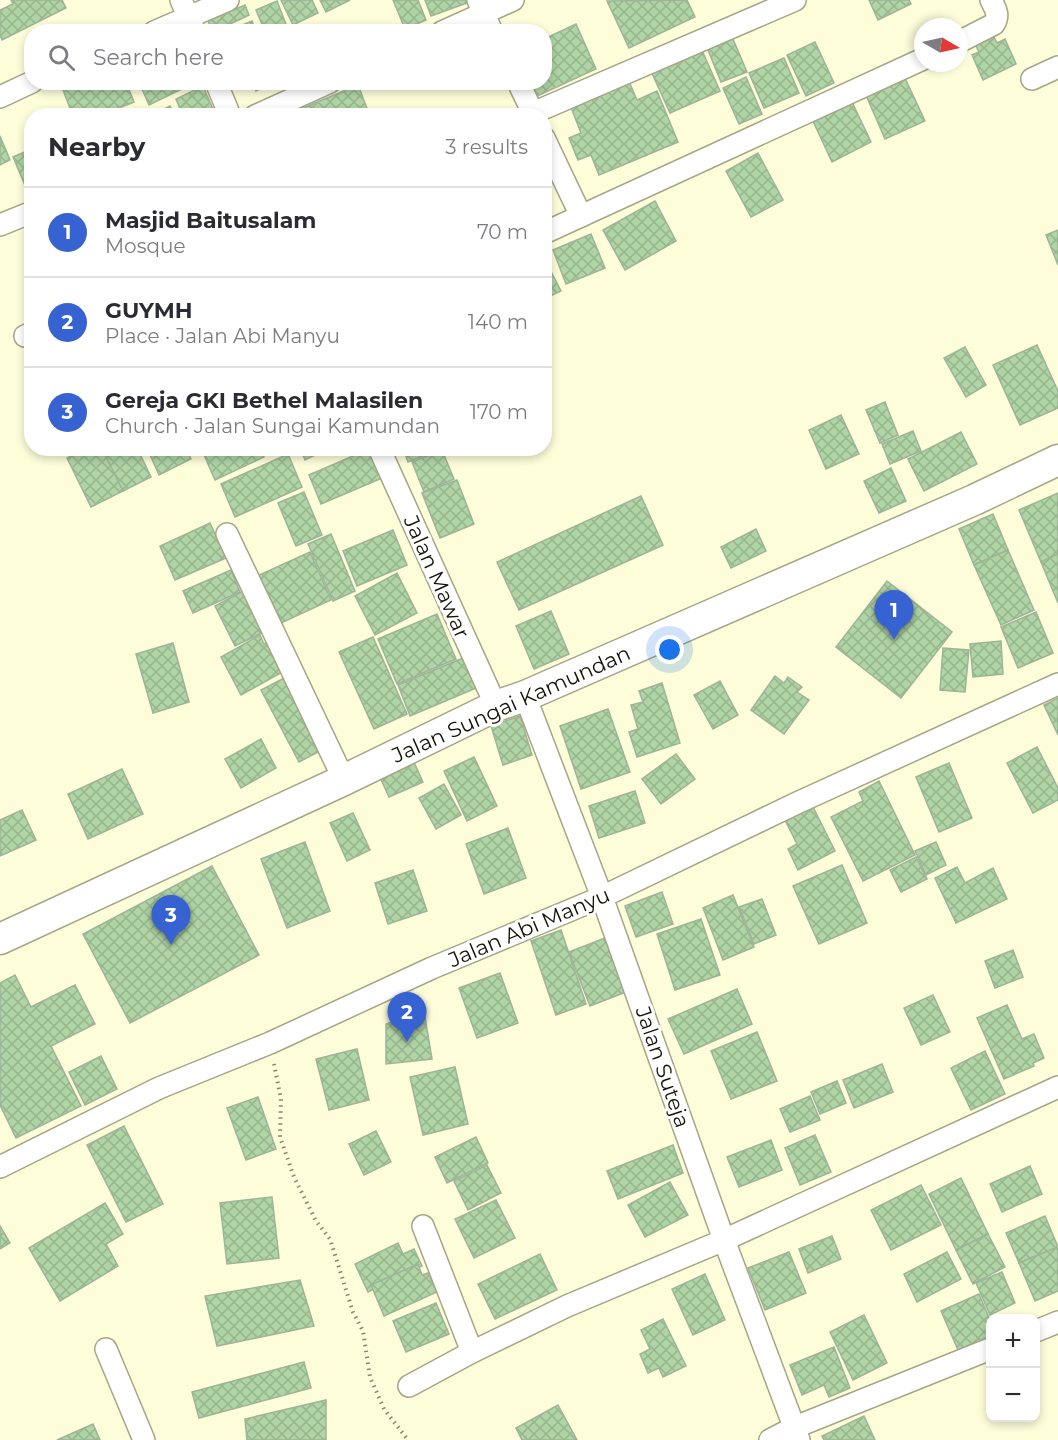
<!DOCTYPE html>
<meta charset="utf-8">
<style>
:root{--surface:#fff;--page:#f7f7f7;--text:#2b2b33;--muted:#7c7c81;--line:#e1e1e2;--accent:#3762d2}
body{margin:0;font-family:Montserrat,sans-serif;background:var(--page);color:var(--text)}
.controls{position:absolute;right:18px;bottom:18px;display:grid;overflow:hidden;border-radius:12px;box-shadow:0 3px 9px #0003}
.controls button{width:54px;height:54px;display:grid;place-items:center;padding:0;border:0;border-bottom:2px solid var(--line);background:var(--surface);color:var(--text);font:30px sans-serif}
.compass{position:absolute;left:914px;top:18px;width:54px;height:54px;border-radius:50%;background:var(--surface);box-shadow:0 3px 9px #0003;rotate:99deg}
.you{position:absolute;left:670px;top:650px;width:21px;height:21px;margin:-15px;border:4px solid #fff;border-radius:50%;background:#1a73e8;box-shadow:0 0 0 9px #1a73e833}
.badge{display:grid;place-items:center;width:39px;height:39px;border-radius:50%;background:var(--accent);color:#fff;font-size:20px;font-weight:700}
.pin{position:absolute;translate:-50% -50px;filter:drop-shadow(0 2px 3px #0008)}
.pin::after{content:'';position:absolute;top:32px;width:21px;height:18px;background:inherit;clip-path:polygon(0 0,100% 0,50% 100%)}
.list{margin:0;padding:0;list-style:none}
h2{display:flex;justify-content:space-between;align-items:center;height:78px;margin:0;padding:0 24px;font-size:26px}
h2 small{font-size:20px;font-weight:400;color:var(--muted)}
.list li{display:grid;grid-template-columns:39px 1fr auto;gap:18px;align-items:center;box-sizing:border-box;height:90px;padding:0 24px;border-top:2px solid var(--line)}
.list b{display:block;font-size:22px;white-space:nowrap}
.list p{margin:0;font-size:20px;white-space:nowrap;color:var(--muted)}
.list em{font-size:20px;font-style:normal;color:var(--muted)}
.icon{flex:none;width:33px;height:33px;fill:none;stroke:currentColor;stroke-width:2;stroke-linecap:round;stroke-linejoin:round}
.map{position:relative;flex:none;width:1058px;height:1440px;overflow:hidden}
.search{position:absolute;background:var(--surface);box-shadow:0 3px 9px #0003;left:24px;top:24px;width:528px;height:66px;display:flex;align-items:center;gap:15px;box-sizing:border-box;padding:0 21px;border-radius:24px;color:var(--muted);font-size:22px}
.panel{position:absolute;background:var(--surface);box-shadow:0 3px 9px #0003;left:24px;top:108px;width:528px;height:348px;border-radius:24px}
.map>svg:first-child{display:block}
</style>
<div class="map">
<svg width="1058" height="1440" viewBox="0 0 1058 1440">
<defs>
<pattern id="building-cross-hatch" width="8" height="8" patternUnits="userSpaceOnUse" patternTransform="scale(1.5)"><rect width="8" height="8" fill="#afd4a5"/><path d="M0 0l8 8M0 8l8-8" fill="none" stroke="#96b58d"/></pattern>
</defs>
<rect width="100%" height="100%" fill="#fdfdda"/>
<!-- building -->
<g fill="url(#building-cross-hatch)" stroke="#9eb499" stroke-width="1.5">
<path d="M11 0H62L66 8 2 40 0 35V10L13 4Z"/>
<path d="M281 0H312L318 13 293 25Z"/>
<path d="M320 0H350L326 12Z"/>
<path d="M393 0H418L426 20 405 29Z"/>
<path d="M425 0H466L467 3 431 16Z"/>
<path d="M687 0 695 17 629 48 607 1Z"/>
<path d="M869 0H909L911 4 878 20Z"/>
<path d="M277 1 289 32H265L256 10Z"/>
<path d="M245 5 249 15 213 32 208 21Z"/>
<path d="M252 21 256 32H226Z"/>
<path d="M576 24 596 69 533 98 526 82H544V39Z"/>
<path d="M991 31 997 43 1005 39 1016 64 983 80 972 55 979 52 973 40Z"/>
<path d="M730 32 747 72 721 82 705 43Z"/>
<path d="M815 42 834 83 806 96 787 55Z"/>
<path d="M701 48 720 91 670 113 651 71Z"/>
<path d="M784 58 799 93 764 108 749 73Z"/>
<path d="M904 76 925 121 885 139 865 93Z"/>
<path d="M746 77 762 114 739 124 723 88Z"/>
<path d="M628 79 637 100 657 91 678 142 599 175 591 155 578 160 569 138 581 133 570 105Z"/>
<path d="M83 82H126L134 102 99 116H73L63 90Z"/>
<path d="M139 82H196L149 105Z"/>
<path d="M252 82H274L256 91Z"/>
<path d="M358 85 370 116H298L296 111Z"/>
<path d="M203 86 216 116H183L176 99Z"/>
<path d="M852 102 871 142 832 162 813 121Z"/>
<path d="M170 106 175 116H151Z"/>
<path d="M0 136 10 160 0 165Z"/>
<path d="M32 149V202L13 157Z"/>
<path d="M758 153 783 200 751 217 726 171Z"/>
<path d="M655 201 676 241 625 270 603 230Z"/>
<path d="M1058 230V265L1046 235Z"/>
<path d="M591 234 605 268 566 284 553 250Z"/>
<path d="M544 258 561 291 544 299Z"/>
<path d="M1037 345 1058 391V408L1020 425 993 365Z"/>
<path d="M965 347 986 385 966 397 944 358Z"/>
<path d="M885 402 898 435 880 443 866 410Z"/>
<path d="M841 415 859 454 826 469 809 430Z"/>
<path d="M913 431 921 451 890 464 882 444Z"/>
<path d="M961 432 977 464 924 491 908 459Z"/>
<path d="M86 448H102L123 491 91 507 67 458Z"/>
<path d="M102 448H137L151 477 123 491Z"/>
<path d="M147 448H186L191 459 159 475Z"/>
<path d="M201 448H260L264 457 215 480Z"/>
<path d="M300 448H329L305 460Z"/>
<path d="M403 448H441V449L408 462Z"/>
<path d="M369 449 382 478 321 504 309 475Z"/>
<path d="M442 450 454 479 424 492 412 462Z"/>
<path d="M288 454 302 487 235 517 221 484Z"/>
<path d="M891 468 906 501 879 513 864 481Z"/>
<path d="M457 480 474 524 440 538 422 493Z"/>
<path d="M304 492 322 535 296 546 278 503Z"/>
<path d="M1058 493V554L1041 562 1019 510Z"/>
<path d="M641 496 663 545 519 610 497 562Z"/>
<path d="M993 514 1008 550 974 565 959 529Z"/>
<path d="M210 523 226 558 175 580 160 546Z"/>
<path d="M756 529 766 551 731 568 721 547Z"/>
<path d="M393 530 407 565 357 586 343 551Z"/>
<path d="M331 534 355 591 333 601 308 544Z"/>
<path d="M1008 550 1034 610 1001 625 974 565Z"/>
<path d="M310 552 331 600 281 623 259 575Z"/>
<path d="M1058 554V603L1041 562Z"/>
<path d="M231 570 240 592 193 613 183 591Z"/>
<path d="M397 573 417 613 375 635 355 596Z"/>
<path d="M887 581 952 632 901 698 836 647Z"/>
<path d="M245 590 266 631 235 646 215 606Z"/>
<path d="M551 611 569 654 534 669 516 626Z"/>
<path d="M1036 612 1053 653 1018 668 1001 627Z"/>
<path d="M437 614 456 659 397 684 378 639Z"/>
<path d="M260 635 264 644 270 641 286 670 241 695 221 657Z"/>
<path d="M373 637 407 714 374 729 339 652Z"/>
<path d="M1001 641 1003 674 973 677 970 644Z"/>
<path d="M173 643 189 702 153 713 136 654Z"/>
<path d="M943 648 969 650 965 692 940 690Z"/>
<path d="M463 658 476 688 410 716 398 685Z"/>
<path d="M775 676 784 683 788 677 802 687 797 692 809 700 784 734 751 710Z"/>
<path d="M286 677 324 749 299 762 261 690Z"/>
<path d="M720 681 738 715 713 729 694 695Z"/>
<path d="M662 683 680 743 637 757 629 732 638 729 631 705 643 702 639 691Z"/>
<path d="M1058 698V735L1044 705Z"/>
<path d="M608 709 630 772 581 789 560 726Z"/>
<path d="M520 716 532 755 503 765 491 726Z"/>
<path d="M261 739 276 768 241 788 225 759Z"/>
<path d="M1037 747 1058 788V800L1033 813 1007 763Z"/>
<path d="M676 754 695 779 661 804 642 779Z"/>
<path d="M474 757 497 806 467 821 444 771Z"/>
<path d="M412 758 423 782 389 797 378 773Z"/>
<path d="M949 763 972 818 939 832 916 777Z"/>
<path d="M122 769 143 814 88 839 68 794Z"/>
<path d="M879 781 915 855 863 881 831 817 863 801 859 792Z"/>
<path d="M444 784 461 815 436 829 419 798Z"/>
<path d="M635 791 645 823 599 838 589 806Z"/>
<path d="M811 803 835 851 798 870 788 849 797 844 783 816Z"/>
<path d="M22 810 36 840 0 856V820Z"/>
<path d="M353 813 370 850 347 861 330 823Z"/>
<path d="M508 828 526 878 484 894 466 844Z"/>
<path d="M305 842 330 911 287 928 261 859Z"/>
<path d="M936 842 946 865 926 875 915 851Z"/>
<path d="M916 857 927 879 901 892 890 870Z"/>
<path d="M842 865 867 923 819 944 793 886Z"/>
<path d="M212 866 259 955 130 1023 83 934Z"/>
<path d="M957 867 965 883 993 868 1007 899 956 923 935 878Z"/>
<path d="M413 870 427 911 388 924 375 883Z"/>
<path d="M662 892 673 924 636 937 625 906Z"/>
<path d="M733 895 754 947 723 960 703 908Z"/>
<path d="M762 899 776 935 754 944 739 907Z"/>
<path d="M701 919 720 975 675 990 657 934Z"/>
<path d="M561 930 586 1004 556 1015 531 941Z"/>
<path d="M605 938 626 992 590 1006 569 952Z"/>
<path d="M1013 950 1023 977 995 988 985 961Z"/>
<path d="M500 973 518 1023 477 1038 459 988Z"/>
<path d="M15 975 31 1007 75 985 95 1024 51 1046 81 1106 16 1138 0 1105V983Z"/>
<path d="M737 989 752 1024 684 1054 668 1019Z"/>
<path d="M933 995 950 1032 921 1045 904 1008Z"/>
<path d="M1007 1005 1022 1039 1034 1034 1044 1058 1033 1063 1034 1066 1004 1079 977 1018Z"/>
<path d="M424 1011 432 1059 386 1064V1024Z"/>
<path d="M757 1032 777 1081 731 1099 711 1051Z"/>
<path d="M357 1049 369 1100 329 1110 316 1059Z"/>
<path d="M985 1051 1005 1094 971 1110 951 1068Z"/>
<path d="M101 1056 117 1089 85 1105 69 1072Z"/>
<path d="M882 1064 893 1092 854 1108 843 1080Z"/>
<path d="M455 1067 468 1124 423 1135 410 1077Z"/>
<path d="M837 1081 846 1103 820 1114 811 1092Z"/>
<path d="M810 1096 820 1120 790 1132 780 1109Z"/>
<path d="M258 1097 276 1149 246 1160 227 1108Z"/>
<path d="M124 1126 163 1204 126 1222 87 1145Z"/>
<path d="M376 1131 391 1162 364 1175 349 1144Z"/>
<path d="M815 1135 831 1172 800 1185 785 1148Z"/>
<path d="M476 1137 488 1163 447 1183 435 1157Z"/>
<path d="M771 1140 782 1170 739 1187 727 1157Z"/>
<path d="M673 1145 683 1173 618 1199 607 1171Z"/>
<path d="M487 1165 501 1193 468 1210 454 1181Z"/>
<path d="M1030 1166 1042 1194 1002 1212 990 1184Z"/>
<path d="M961 1178 988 1234 956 1250 929 1194Z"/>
<path d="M670 1182 688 1215 645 1237 628 1205Z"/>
<path d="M921 1185 941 1225 891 1250 871 1210Z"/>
<path d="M272 1197 279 1258 227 1264 220 1203Z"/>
<path d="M496 1200 515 1238 474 1258 455 1219Z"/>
<path d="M105 1203 123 1234 106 1244 118 1266 60 1301 29 1248Z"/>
<path d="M1045 1216 1058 1247 1019 1263 1006 1233Z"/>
<path d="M0 1226 10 1243 0 1249Z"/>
<path d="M988 1234 1005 1267 973 1284 956 1250Z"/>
<path d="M832 1236 841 1259 808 1273 799 1249Z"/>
<path d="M398 1243 403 1254 414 1249 422 1266 368 1292 355 1264Z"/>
<path d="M1058 1247V1291L1035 1301 1019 1263Z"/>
<path d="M789 1252 806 1293 765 1310 748 1268Z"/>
<path d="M947 1252 961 1279 917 1302 904 1274Z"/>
<path d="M540 1254 557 1290 495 1319 478 1284Z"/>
<path d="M418 1264 422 1275 428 1273 437 1292 384 1316 371 1285Z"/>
<path d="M1002 1272 1015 1303 990 1315 976 1283Z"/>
<path d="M705 1274 725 1320 693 1335 672 1289Z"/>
<path d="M300 1280 314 1326 217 1346 205 1296Z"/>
<path d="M979 1294 990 1320V1336L958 1350 941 1311Z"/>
<path d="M436 1303 449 1334 406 1352 393 1321Z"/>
<path d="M864 1315 887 1363 853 1380 830 1332Z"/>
<path d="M663 1319 686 1366 663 1377 659 1368 648 1373 640 1354 650 1349 641 1330Z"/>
<path d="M834 1347 850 1388 829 1397 824 1385 802 1395 790 1365Z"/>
<path d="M304 1362 311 1388 199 1418 192 1392Z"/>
<path d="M326 1400V1440H247L245 1419Z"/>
<path d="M558 1405 577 1440H522L516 1428Z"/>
<path d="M864 1416 875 1440H824L822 1436Z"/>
<path d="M93 1424 100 1440H57Z"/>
</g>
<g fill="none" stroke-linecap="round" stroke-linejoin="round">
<defs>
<g id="street">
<path d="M181 0 195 32"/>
<path d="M478 0 492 32"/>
<path d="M154 32 228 0"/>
<path d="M442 32 513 0"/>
<path d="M959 42 994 24C1000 15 995 8 991 0"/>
<path d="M1032 79 1058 67"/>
<path d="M216 82 230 116"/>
<path d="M518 82 533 113 527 116"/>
<path d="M0 97 32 82"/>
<path d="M255 116 330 82"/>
<path d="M534 116 533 113 795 0"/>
<path d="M544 138 581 216 544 233"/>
<path d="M581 216 923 59"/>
<path d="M0 225 32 212"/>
<path d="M25 336 32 333"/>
<path d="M379 448 496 706"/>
<path d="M227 534 344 780"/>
<path d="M525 696 602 897 724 1240 799 1440"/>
<path d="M0 1167 159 1088 270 1043 432 968 602 897 797 803 1058 684"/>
<path d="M423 1226 472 1352"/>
<path d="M1036 1331 1058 1322"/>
<path d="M106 1349 144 1440"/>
<path d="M409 1386 472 1352 567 1306 724 1240 1058 1087"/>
<path d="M770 1440 793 1428 990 1349"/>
</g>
<path id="secondary" d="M0 939 344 780 496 706 525 696 974 500 1058 460"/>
</defs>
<!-- street casing -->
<use href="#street" stroke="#a6a686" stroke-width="24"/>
<!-- secondary casing -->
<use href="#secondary" stroke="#a6a686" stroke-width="33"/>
<!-- path -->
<path stroke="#888871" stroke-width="4" stroke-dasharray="1.5 4.5" stroke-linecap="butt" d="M274 1064 281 1099 280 1137 294 1177 316 1221 330 1239 353 1312 363 1331 370 1377 384 1409 408 1440"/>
<!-- street -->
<use href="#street" stroke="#fff" stroke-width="21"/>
<!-- secondary -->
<use href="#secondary" stroke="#fff" stroke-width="30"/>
</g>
<g text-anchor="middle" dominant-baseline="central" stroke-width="6" stroke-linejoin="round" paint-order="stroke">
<!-- street labels -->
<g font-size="21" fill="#131307" stroke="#fff">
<text transform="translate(437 577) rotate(66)">Jalan Mawar</text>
<text transform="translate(511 704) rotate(-24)">Jalan Sungai Kamundan</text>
<text transform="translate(529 927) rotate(-23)">Jalan Abi Manyu</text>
<text transform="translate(663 1067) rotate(71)">Jalan Suteja</text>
</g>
</g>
</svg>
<div class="controls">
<button>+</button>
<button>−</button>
</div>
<svg class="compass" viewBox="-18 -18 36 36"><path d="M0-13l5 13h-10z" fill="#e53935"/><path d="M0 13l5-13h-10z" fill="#7c7c81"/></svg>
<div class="you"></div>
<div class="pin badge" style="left:894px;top:640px">1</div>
<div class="pin badge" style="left:407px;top:1042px">2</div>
<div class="pin badge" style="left:171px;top:945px">3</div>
<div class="search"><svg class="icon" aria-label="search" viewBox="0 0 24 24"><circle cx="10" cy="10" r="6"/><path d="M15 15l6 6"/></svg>Search here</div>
<section class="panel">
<h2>Nearby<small>3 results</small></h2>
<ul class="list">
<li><span class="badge">1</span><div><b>Masjid Baitusalam</b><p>Mosque</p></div><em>70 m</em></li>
<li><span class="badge">2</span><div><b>GUYMH</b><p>Place · Jalan Abi Manyu</p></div><em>140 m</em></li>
<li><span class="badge">3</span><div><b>Gereja GKI Bethel Malasilen</b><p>Church · Jalan Sungai Kamundan</p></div><em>170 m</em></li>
</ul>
</section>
</div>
